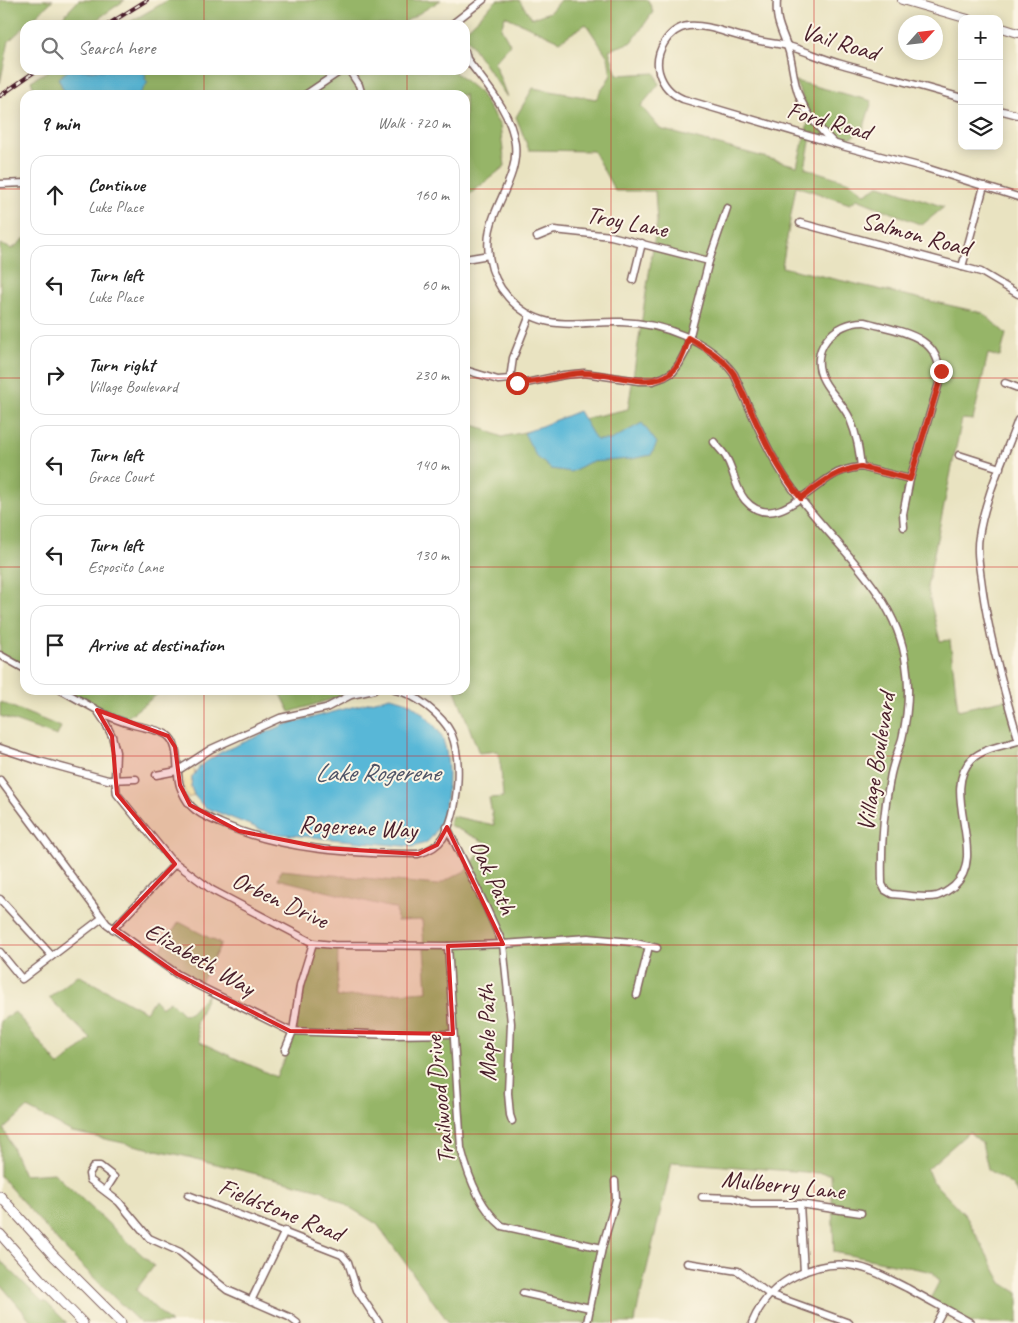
<!DOCTYPE html>
<meta charset="utf-8">
<style>
:root{--surface:#fff;--page:#f2f2f2;--text:#222;--muted:#767676;--line:#e0e0e0}
body{margin:0;font-family:Caveat,sans-serif;background:var(--page);color:var(--text)}
.controls{position:absolute;right:15px;top:15px;display:grid;overflow:hidden;border-radius:10px;box-shadow:0 2px 12px #0003}
.controls button{width:45px;height:45px;display:grid;place-items:center;padding:0;border:0;border-bottom:1px solid var(--line);background:var(--surface);color:var(--text);font:25px sans-serif}
.compass{position:absolute;left:898px;top:15px;width:45px;height:45px;border-radius:50%;background:var(--surface);box-shadow:0 2px 12px #0003;rotate:63deg}
.stop{position:absolute;width:15px;height:15px;margin:-11px;border:4px solid #c8321e;border-radius:50%;background:#fff}
.stop.end{background:#c8321e;border-color:#fff;box-shadow:0 1px 5px #0008}
.list{margin:0;padding:0;list-style:none}
h2{display:flex;justify-content:space-between;align-items:center;height:65px;margin:0;padding:0 20px;font-size:21px}
h2 small{font-size:16px;font-weight:400;color:var(--muted)}
.list li{display:grid;grid-template-columns:32px 1fr auto;gap:15px;align-items:center;box-sizing:border-box;height:80px;margin:0 10px 10px;padding:0 10px;border:1px solid var(--line);border-radius:15px}
.list b{display:block;font-size:19px;white-space:nowrap}
.list p{margin:0;font-size:16px;white-space:nowrap;color:var(--muted)}
.list em{font-size:16px;font-style:normal;color:var(--muted)}
.icon{flex:none;width:28px;height:28px;fill:none;stroke:currentColor;stroke-width:2;stroke-linecap:round;stroke-linejoin:round}
.map{position:relative;flex:none;width:1018px;height:1323px;overflow:hidden}
.search{position:absolute;background:var(--surface);box-shadow:0 2px 12px #0003;left:20px;top:20px;width:450px;height:55px;display:flex;align-items:center;gap:12px;box-sizing:border-box;padding:0 18px;border-radius:15px;color:var(--muted);font-size:19px}
.panel{position:absolute;background:var(--surface);box-shadow:0 2px 12px #0003;left:20px;top:90px;width:450px;height:605px;border-radius:15px}
.map>svg:first-child{display:block}
</style>
<div class="map">
<svg width="1018" height="1323" viewBox="0 0 1018 1323">
<rect width="100%" height="100%" fill="#fcf5e5"/>
<filter id="ink" filterUnits="userSpaceOnUse"><feTurbulence type="fractalNoise" baseFrequency=".02" numOctaves="2"/><feDisplacementMap in="SourceGraphic" scale="10" xChannelSelector="R" yChannelSelector="G"/><feConvolveMatrix kernelMatrix="1 2 1 2 8 2 1 2 1" color-interpolation-filters="sRGB"/></filter>
<filter id="wash" filterUnits="userSpaceOnUse"><feTurbulence type="fractalNoise" baseFrequency=".0096" numOctaves="4" result="noise"/><feDisplacementMap in="SourceGraphic" scale="20" xChannelSelector="R" yChannelSelector="G"/><feGaussianBlur stdDeviation="1.12" result="paint"/><feColorMatrix in="noise" values="0 0 0 0 0 0 0 0 0 0 0 0 0 0 0 0 0 1.4 0 .05"/><feComposite in="paint" operator="in"/></filter>
<g filter="url(#wash)">
<rect width="100%" height="100%" fill="#e9e3c1"/>
<!-- forest -->
<g fill="#96b567" stroke="#706a49">
<path d="M0 0H53L9 41 0 83Z"/>
<path d="M79 0H125L89 25H55Z"/>
<path d="M168 0H441L400 25H125Z"/>
<path d="M497 0H519L532 18 550 12 560 0H648L653 12 632 42 609 50 617 75 655 73 659 84 641 106 660 129 797 166 810 115 795 81 872 101 863 130 842 143 812 132 805 168 850 182 865 194 880 185 944 207 922 225 857 199 850 204 796 186 782 267 983 313 1006 334 1000 357 988 354 973 420 962 419 927 587 940 641 950 640 958 710 1007 699 1018 740V1194L1012 1185 988 1169 982 1143 969 1132 927 1169 932 1181 966 1216 1002 1283 1018 1293V1323H967L929 1301 939 1282 933 1272 834 1252 831 1174 672 1162 634 1323H449L377 1224 321 1190 180 1155 72 1132 27 1108 4 1129 24 1175 54 1173 154 1266 136 1290 171 1323H140L61 1245 0 1176V1021L15 1012 59 1066 91 1039 49 998 78 975 146 1012 154 999 161 1007 170 1001 183 1014 190 1013 208 994 196 1023 200 1042 276 1077 293 1041 304 985 314 946 338 947 337 997 427 991 422 920 397 921 396 909 278 879 281 870 437 885 467 870 487 843 449 825 452 816 494 825 489 798 503 797 501 769 498 751 479 753 455 690H465V421L502 437 628 409 657 222 655 191H615L593 151 529 150 516 117 533 88 596 99 611 75 608 57 586 24 560 41 505 16 501 28 510 44 494 62 507 97 465 36V31Z"/>
<path d="M49 70H452L480 93 500 126 505 166 465 198V95H36L31 81Z"/>
<path d="M25 238V669L0 655V244L12 249Z"/>
<path d="M63 690H163L121 722Z"/>
<path d="M279 690H340L342 696 290 712Z"/>
<path d="M0 702 61 727 57 736 0 716Z"/>
<path d="M179 922 221 944 200 984 156 957Z"/>
<path d="M0 1260 43 1302 45 1301 67 1323H33L0 1284Z"/>
</g>
<!-- sand -->
<path fill="#eeda9e" stroke="#9c7c64" d="M193 765 195 774 192 777 191 787 194 795 188 798 184 789 181 773Z"/>
<!-- water -->
<g fill="#59b7d7" stroke="#526b81">
<path d="M69 70H140L146 75 145 79 148 82 139 95 65 93 58 78Z"/>
<path d="M579 411 596 440H611L642 423 657 443 651 455 631 459 590 462 571 472 551 469 536 456 524 433Z"/>
<path d="M390 697C394 698 400 699 405 701 415 705 436 725 441 735 453 759 450 822 428 841 425 844 418 845 414 847L270 833 204 807 194 795 191 787 192 777 200 766 221 752 284 725Z"/>
</g>
</g>
<g filter="url(#ink)">
<g fill="none" stroke-linecap="round" stroke-linejoin="round">
<defs>
<g id="minor">
<path d="M777 0C775 24 783 31 789 52 792 63 793 75 796 86 801 108 818 128 834 143"/>
<path d="M451 25 483 0"/>
<path d="M465 51 467 59C486 85 511 111 515 144 518 170 503 192 494 216 483 243 488 275 508 297 541 335 578 321 621 322 662 323 709 340 734 374 751 411 767 452 790 485 830 542 897 591 906 664 910 689 908 714 902 739 898 752 892 765 890 779 883 813 881 850 882 884L885 890 892 894C906 895 924 899 937 896 944 894 949 890 954 886 989 855 939 791 972 759 984 748 1003 746 1018 741"/>
<path d="M349 70 359 85 362 95"/>
<path d="M305 95 342 70"/>
<path d="M962 98C922 86 882 76 841 64 823 59 806 51 788 46 774 43 760 42 747 38 728 34 707 24 688 26 668 29 654 53 659 72 663 86 671 94 683 99L846 147 926 168 1018 197"/>
<path d="M999 110 1018 115"/>
<path d="M0 184 25 183"/>
<path d="M800 223 981 272 1018 294"/>
<path d="M537 237 554 230 611 236 709 261"/>
<path d="M465 259 489 255"/>
<path d="M962 267 984 186"/>
<path d="M633 280 642 243"/>
<path d="M465 370 498 380 510 379 517 383H526L564 375 584 373 639 381H653L664 377 673 372 679 364 686 351 709 261 727 208"/>
<path d="M510 379 513 358 530 315"/>
<path d="M1005 383 1018 388"/>
<path d="M1018 420C1004 458 985 497 979 536 976 552 980 570 982 586 989 637 1003 688 1018 738"/>
<path d="M714 442C717 446 721 450 724 454 734 467 734 487 745 500 772 532 808 490 832 476 841 470 851 468 861 467L910 479"/>
<path d="M959 455 1000 468"/>
<path d="M861 467C859 449 857 436 850 419 844 405 831 394 824 381 807 351 834 321 865 322 900 332 942 334 940 380L910 479 903 514 904 527"/>
<path d="M0 655 25 669"/>
<path d="M61 690 97 710 105 722 112 736 116 752 115 779 117 794 170 859 212 890 313 943 334 945 448 946 503 944 588 938 631 942 657 948"/>
<path d="M99 711C111 718 122 722 134 725 145 728 158 729 167 735 181 745 175 771 180 786 182 792 186 800 191 806 198 814 210 819 220 823 281 850 352 854 418 854 428 851 437 847 443 838 458 813 463 761 451 733 443 716 414 693 395 690"/>
<path d="M0 748 39 761 108 780 136 779"/>
<path d="M156 775 177 771 211 749 280 718 326 708 351 695 374 690"/>
<path d="M0 780 107 924 177 974 201 987 290 1031 393 1035 453 1034"/>
<path d="M447 827 485 905 503 944 511 1023 508 1093 510 1115 512 1121"/>
<path d="M0 899 52 956"/>
<path d="M113 929 175 864"/>
<path d="M448 946 461 1148C468 1176 479 1207 502 1226L602 1248"/>
<path d="M0 952 22 979 102 918"/>
<path d="M637 995 649 946"/>
<path d="M285 1050 293 1031 300 985 313 943"/>
<path d="M105 1191 114 1177 100 1166H94L89 1174 90 1180 119 1202 149 1238 180 1252 227 1290 289 1317 297 1323"/>
<path d="M188 1195 342 1255 348 1262 357 1290 379 1323"/>
<path d="M702 1197 733 1198 751 1204H800L861 1213"/>
<path d="M800 1204 804 1272"/>
<path d="M687 1263 738 1271 769 1294 849 1323"/>
<path d="M523 1293 590 1308"/>
<path d="M251 1301 285 1231"/>
<path d="M587 1323 602 1248 616 1199 615 1181"/>
<path d="M752 1323C761 1302 774 1286 795 1276 813 1267 834 1262 854 1266 873 1269 890 1280 907 1288 928 1300 950 1311 971 1323"/>
<path d="M936 1323 944 1308"/>
</g>
<g id="major">
<path d="M902 0 968 19"/>
<path d="M999 27 1018 33"/>
</g>
<g id="highway">
<path d="M0 1196 54 1256 121 1323"/>
<path d="M0 1234 40 1279 83 1323"/>
</g>
</defs>
<!-- minor casing -->
<use href="#minor" stroke="#826460" stroke-width="9"/>
<!-- major casing -->
<use href="#major" stroke="#826460" stroke-width="10"/>
<!-- highway casing -->
<use href="#highway" stroke="#826460" stroke-width="11"/>
<!-- minor -->
<use href="#minor" stroke="#fff" stroke-width="6"/>
<!-- major -->
<use href="#major" stroke="#fff" stroke-width="8"/>
<!-- highway -->
<use href="#highway" stroke="#fff" stroke-width="9"/>
<defs>
<g id="rail">
<path d="M107 25 147 0"/>
<path d="M0 96 37 70"/>
</g>
</defs>
<!-- rail casing -->
<use href="#rail" stroke="#4a1f2b" stroke-width="4"/>
<!-- rail -->
<use href="#rail" stroke="#fcf5e5" stroke-width="2" stroke-dasharray="5.5" stroke-linecap="butt"/>
</g>
</g>
<g fill="none" stroke-linecap="round" stroke-linejoin="round" filter="url(#ink)">
<!-- route -->
<path stroke="#c8321e" stroke-width="6" d="M517 383C539 383 560 374 582 373 629 373 674 405 688 338 706 348 722 357 734 374 754 416 771 462 801 498 820 484 836 470 861 467L910 479 940 380 941 371"/>
</g>
<!-- marked area -->
<path fill="#d62828" fill-opacity="0.2" stroke="#d62828" stroke-width="4" stroke-linejoin="round" d="M97 710 168 736 175 747 180 785 190 805 239 831 324 848 418 854 437 845 447 827 503 944 448 946 453 1034 290 1031 177 974 113 929 175 864 117 794 112 736Z"/>
<!-- grid -->
<path fill="none" stroke="#d62828" stroke-width="1" stroke-opacity="0.55" d="M204 0V25M407 0V25M611 0V1323M814 0V1323M204 70V95M407 70V95M0 189H25M465 189H1018M0 378H25M465 378H1018M0 567H25M465 567H1018M204 690V1323M407 690V1323M0 756H1018M0 945H1018M0 1134H1018"/>
<g text-anchor="middle" dominant-baseline="central" stroke-width="4" stroke-linejoin="round" paint-order="stroke">
<!-- street labels -->
<g font-size="25" fill="#4a1f2b" stroke="#fcf5e5">
<text transform="translate(840 42) rotate(17)">Vail Road</text>
<text transform="translate(829 121) rotate(16)">Ford Road</text>
<text transform="translate(627 222) rotate(11)">Troy Lane</text>
<text transform="translate(916 234) rotate(15)">Salmon Road</text>
<text transform="translate(876 762) rotate(-81)">Village Boulevard</text>
<text transform="translate(358 827) rotate(3)">Rogerene Way</text>
<text transform="translate(493 877) rotate(65)">Oak Path</text>
<text transform="translate(280 900) rotate(25)">Orben Drive</text>
<text transform="translate(200 959) rotate(30)">Elizabeth Way</text>
<text transform="translate(487 1033) rotate(-91)">Maple Path</text>
<text transform="translate(440 1100) rotate(-96)">Trailwood Drive</text>
<text transform="translate(783 1185) rotate(6)">Mulberry Lane</text>
<text transform="translate(281 1210) rotate(22)">Fieldstone Road</text>
</g>
<!-- water labels -->
<g font-size="26" font-style="italic" fill="#4f5467" stroke="#fcf5e5">
<text x="377" y="772">Lake Rogerene</text>
</g>
</g>
</svg>
<div class="controls">
<button>+</button>
<button>−</button>
<button><svg class="icon" aria-label="layers" viewBox="0 0 24 24"><path d="M12 4l9 5-9 5-9-5zM3 14l9 5 9-5"/></svg></button>
</div>
<svg class="compass" viewBox="-18 -18 36 36"><path d="M0-13l5 13h-10z" fill="#e53935"/><path d="M0 13l5-13h-10z" fill="#767676"/></svg>
<div class="stop" style="left:517px;top:383px"></div>
<div class="stop end" style="left:941px;top:371px"></div>
<div class="search"><svg class="icon" aria-label="search" viewBox="0 0 24 24"><circle cx="10" cy="10" r="6"/><path d="M15 15l6 6"/></svg>Search here</div>
<section class="panel">
<h2>9 min<small>Walk · 720 m</small></h2>
<ul class="list">
<li><svg class="icon" aria-label="ahead" viewBox="0 0 24 24"><path d="M12 20V5M6 11l6-6 6 6"/></svg><div><b>Continue</b><p>Luke Place</p></div><em>160 m</em></li>
<li><svg class="icon" aria-label="left" viewBox="0 0 24 24"><path d="M17 20v-9H6M10 6l-5 5 5 5"/></svg><div><b>Turn left</b><p>Luke Place</p></div><em>60 m</em></li>
<li><svg class="icon" aria-label="right" viewBox="0 0 24 24"><path d="M7 20v-9h11M14 6l5 5-5 5"/></svg><div><b>Turn right</b><p>Village Boulevard</p></div><em>230 m</em></li>
<li><svg class="icon" aria-label="left" viewBox="0 0 24 24"><path d="M17 20v-9H6M10 6l-5 5 5 5"/></svg><div><b>Turn left</b><p>Grace Court</p></div><em>140 m</em></li>
<li><svg class="icon" aria-label="left" viewBox="0 0 24 24"><path d="M17 20v-9H6M10 6l-5 5 5 5"/></svg><div><b>Turn left</b><p>Esposito Lane</p></div><em>130 m</em></li>
<li><svg class="icon" aria-label="arrive" viewBox="0 0 24 24"><path d="M6 21V4h12l-3 4 3 4H6"/></svg><div><b>Arrive at destination</b></div></li>
</ul>
</section>
</div>
